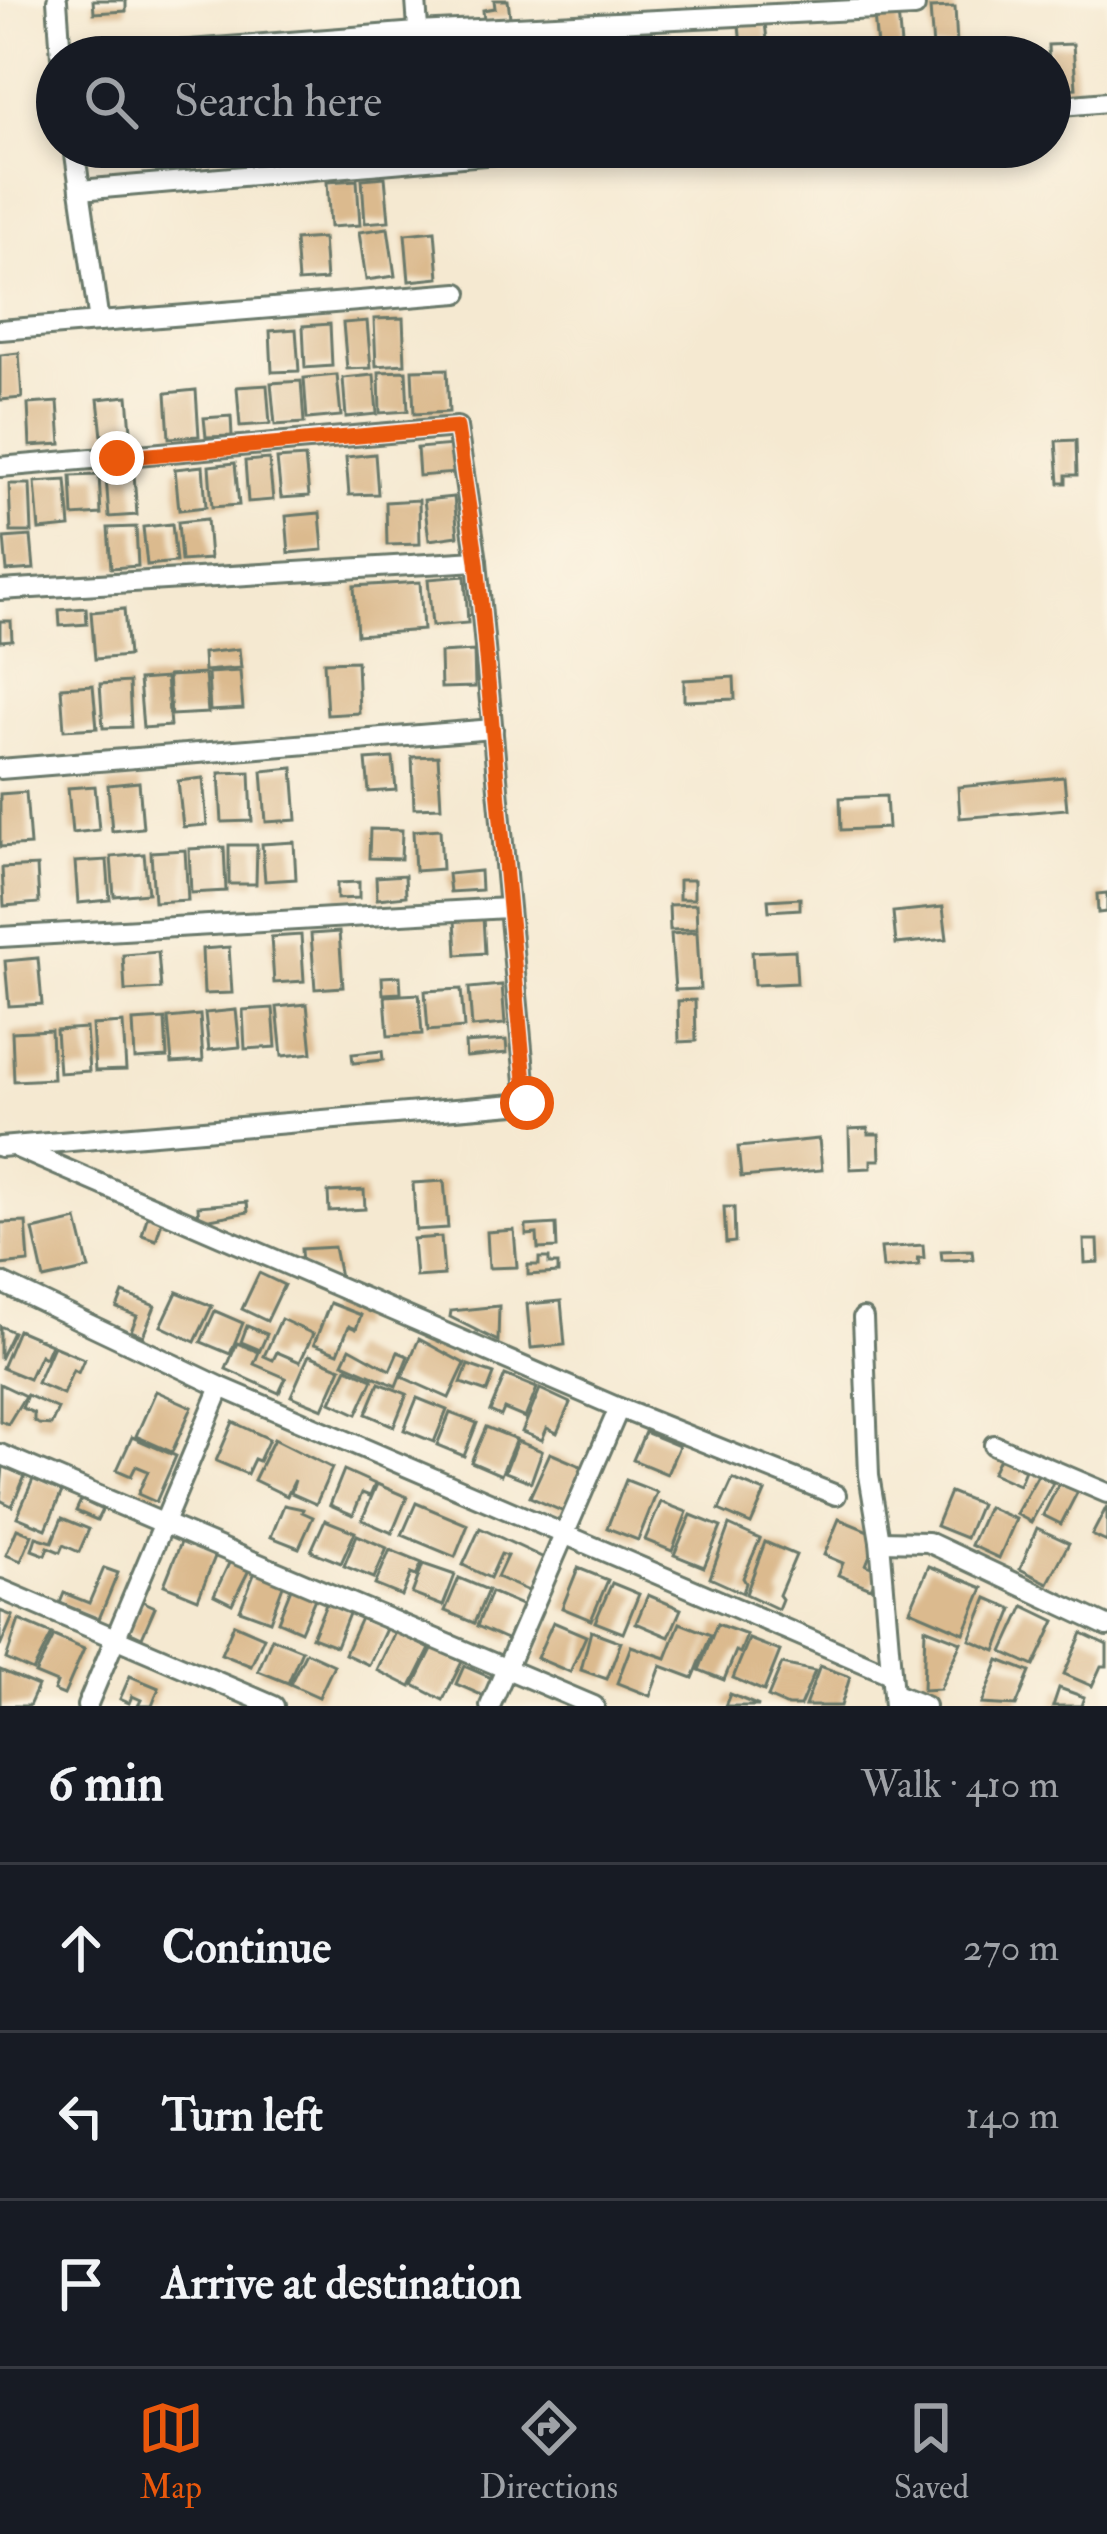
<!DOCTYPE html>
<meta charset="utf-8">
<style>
:root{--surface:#171b24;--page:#20242c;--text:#f1f3f6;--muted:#9ea1a6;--line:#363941;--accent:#ea580c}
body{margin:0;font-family:"IM FELL Double Pica",serif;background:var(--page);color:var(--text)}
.stop{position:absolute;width:36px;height:36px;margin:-27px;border:9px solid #ea580c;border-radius:50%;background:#fff}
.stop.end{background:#ea580c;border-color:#fff;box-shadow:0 3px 12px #0008}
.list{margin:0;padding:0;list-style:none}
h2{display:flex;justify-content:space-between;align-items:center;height:156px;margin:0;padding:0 48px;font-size:51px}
h2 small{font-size:39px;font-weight:400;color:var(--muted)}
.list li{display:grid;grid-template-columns:78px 1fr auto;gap:36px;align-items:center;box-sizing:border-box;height:168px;padding:0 48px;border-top:3px solid var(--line)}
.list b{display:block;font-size:45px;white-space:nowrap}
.list em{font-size:39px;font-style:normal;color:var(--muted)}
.icon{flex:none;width:66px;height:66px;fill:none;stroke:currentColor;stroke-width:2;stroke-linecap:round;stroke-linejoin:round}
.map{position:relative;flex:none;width:1107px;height:1706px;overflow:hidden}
.search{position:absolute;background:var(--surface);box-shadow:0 6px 18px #0003;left:36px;right:36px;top:36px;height:132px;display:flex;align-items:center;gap:30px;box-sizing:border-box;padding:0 42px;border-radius:66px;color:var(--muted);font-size:45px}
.sheet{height:660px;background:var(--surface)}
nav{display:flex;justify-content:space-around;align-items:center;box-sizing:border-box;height:168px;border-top:3px solid var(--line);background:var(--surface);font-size:33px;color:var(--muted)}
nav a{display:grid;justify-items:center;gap:6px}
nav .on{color:var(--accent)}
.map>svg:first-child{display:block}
</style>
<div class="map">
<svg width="1107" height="1706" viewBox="0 0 1107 1706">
<rect width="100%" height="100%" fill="#fcf5e5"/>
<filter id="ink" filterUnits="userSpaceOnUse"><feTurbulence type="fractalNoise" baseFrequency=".00833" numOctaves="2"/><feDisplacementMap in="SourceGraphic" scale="24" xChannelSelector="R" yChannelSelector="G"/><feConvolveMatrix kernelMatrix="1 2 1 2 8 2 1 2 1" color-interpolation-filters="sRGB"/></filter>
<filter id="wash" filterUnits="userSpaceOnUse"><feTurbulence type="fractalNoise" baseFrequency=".004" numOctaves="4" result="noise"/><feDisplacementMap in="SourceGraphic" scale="48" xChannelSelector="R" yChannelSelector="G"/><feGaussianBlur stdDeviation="2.7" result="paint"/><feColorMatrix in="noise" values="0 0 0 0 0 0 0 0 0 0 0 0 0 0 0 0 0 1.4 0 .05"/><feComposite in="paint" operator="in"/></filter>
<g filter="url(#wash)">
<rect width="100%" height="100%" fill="#f5e9d1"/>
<g id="blocks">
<!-- building -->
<g fill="#dbba8e">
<path d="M93 0H126V11L94 13Z"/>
<path d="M494 0H508L510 17 484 20 483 10 495 8Z"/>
<path d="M955 7 957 46 933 48 930 8Z"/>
<path d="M898 13 902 57H878L874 15Z"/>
<path d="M765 23 769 57H742L739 25Z"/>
<path d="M652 33 653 57H631L630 34Z"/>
<path d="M568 42 569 57H546L544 44Z"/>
<path d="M1073 44 1076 88 1050 90 1048 45Z"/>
<path d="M536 45 537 57H516L515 47Z"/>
<path d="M509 46 510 57H487L486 48Z"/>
<path d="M166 147H190L191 163 168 165Z"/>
<path d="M385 177 389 221 365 223 362 179Z"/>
<path d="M357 180 360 225 330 227 327 182Z"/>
<path d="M388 228 395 276 366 280 359 232Z"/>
<path d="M435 231 439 278 409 281 405 234Z"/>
<path d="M323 238 326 280 298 282 295 240Z"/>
<path d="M403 318 405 364 376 366 374 319Z"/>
<path d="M367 321 371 368 347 369 343 323Z"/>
<path d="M330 324 332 366 305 368 303 326Z"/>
<path d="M296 329 299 371 272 372 270 331Z"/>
<path d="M19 353 22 398 0 400V355Z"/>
<path d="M447 369 449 412 414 414 412 370Z"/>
<path d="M406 371 408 411 380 413 379 372Z"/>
<path d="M337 375 341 416 307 419 304 378Z"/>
<path d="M374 375 377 414 346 417 343 378Z"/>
<path d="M301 381 304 423 275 425 271 383Z"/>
<path d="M267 385 270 424 240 426 237 387Z"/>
<path d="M196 390 199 436 169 438 166 393Z"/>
<path d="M128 396 132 443 103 446 98 399Z"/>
<path d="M58 402 61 444 30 446 28 404Z"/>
<path d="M231 416 232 436 206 437 204 418Z"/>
<path d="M1076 440 1077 475H1066V483H1059L1056 441Z"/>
<path d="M453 445 456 473 419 476 417 448Z"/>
<path d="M375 454 378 494 349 495 346 457Z"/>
<path d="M305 457 309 496 281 498 277 459Z"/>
<path d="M269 459 273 500 248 502 245 461Z"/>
<path d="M235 463 239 505 212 507 209 466Z"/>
<path d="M203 466 206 507 179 510 175 469Z"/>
<path d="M134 474 137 515 109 517 106 476Z"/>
<path d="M99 475 101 514 73 516 71 476Z"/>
<path d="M66 480 70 527 39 530 35 482Z"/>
<path d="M9 484H30L32 532H11Z"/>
<path d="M454 497 458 536 429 540 424 500Z"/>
<path d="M419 500 420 544 387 545 386 502Z"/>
<path d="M320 513 323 550 289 553 286 516Z"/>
<path d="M207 519 210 559 181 561 178 522Z"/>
<path d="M172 524 176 562 147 565 143 527Z"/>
<path d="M136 527 138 566 111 568 108 528Z"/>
<path d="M31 536 34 569 7 571 4 538Z"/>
<path d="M465 576 468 623 432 626 428 579Z"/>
<path d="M420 582 423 630 357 635 354 586Z"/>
<path d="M86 608 87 624 60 626 59 610Z"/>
<path d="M124 609 128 656 95 659 91 612Z"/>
<path d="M0 621H11L12 640 0 641Z"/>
<path d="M239 649 241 668 204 671 203 653Z"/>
<path d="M474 651 475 687 441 688 440 653Z"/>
<path d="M357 661 359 713 327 715 324 662Z"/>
<path d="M240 671 243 709 210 711 208 673Z"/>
<path d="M205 674 208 713 171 715 168 676Z"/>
<path d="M734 677 735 699 684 701V680Z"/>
<path d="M166 678 170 726 143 728 139 680Z"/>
<path d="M129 682 131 727 103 728 100 684Z"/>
<path d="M93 685 97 728 64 730 61 687Z"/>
<path d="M438 756 441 807 414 808 412 757Z"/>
<path d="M393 758 396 790 369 792 366 760Z"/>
<path d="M293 768 297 820 266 822 262 771Z"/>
<path d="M250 772 252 821 222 822 219 773Z"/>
<path d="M1064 777 1067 809 960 818 958 787Z"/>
<path d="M203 778 207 825 183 827 178 781Z"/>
<path d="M139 782 143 828 112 831 108 785Z"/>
<path d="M95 786 99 830 72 833 68 788Z"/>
<path d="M26 792 30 845 0 847V794Z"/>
<path d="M886 796 888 828 841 830 840 798Z"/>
<path d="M370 829 402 830 401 859 369 858Z"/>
<path d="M440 829 442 869 415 871 413 831Z"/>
<path d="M294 842 296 879 265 881 262 844Z"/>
<path d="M229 845H257L256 884H229Z"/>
<path d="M224 847 226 891 191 893 189 849Z"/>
<path d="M185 850 188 900 154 902 151 852Z"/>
<path d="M144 854 148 893 114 896 111 857Z"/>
<path d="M107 860 110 900 78 903 75 862Z"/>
<path d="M37 866 39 903 4 906 2 868Z"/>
<path d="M480 871 481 890 450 892 448 874Z"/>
<path d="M405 875 406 896 377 899 376 877Z"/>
<rect x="679" y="880" width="15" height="19"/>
<path d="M359 882V898L337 899V883Z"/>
<path d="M1107 893V912L1098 913 1097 894Z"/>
<path d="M800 898V909L769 911 768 900Z"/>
<path d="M696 904 697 929 670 930 669 905Z"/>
<path d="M943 907 947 939 896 944 893 912Z"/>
<path d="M483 917 485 953 457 955 455 919Z"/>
<path d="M339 932 343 987 315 989 311 934Z"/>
<path d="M697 932 700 989 675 990 671 934Z"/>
<path d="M301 935 304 981 274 983 271 937Z"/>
<path d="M229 947 232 993 204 994 202 949Z"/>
<path d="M795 950 797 983 754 985 752 952Z"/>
<path d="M158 952 161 989 125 991 123 955Z"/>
<path d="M38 958 42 1004 9 1006 5 961Z"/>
<path d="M400 976 401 993 383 994 382 977Z"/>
<path d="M502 985 505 1024 472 1027 469 988Z"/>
<path d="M461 989 464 1028 428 1031 425 991Z"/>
<path d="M419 994 422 1034 388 1036 385 996Z"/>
<path d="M695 1000 696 1041 679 1042 678 1001Z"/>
<path d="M307 1004 312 1053 282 1056 277 1007Z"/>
<path d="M273 1008 276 1047 245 1049 243 1010Z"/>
<path d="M236 1010 240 1047 209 1050 205 1013Z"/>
<path d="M200 1015 203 1061 172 1063 168 1018Z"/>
<path d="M165 1019 167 1057 135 1059 133 1021Z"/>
<path d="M123 1023 126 1070 95 1071 92 1025Z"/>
<path d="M86 1028 89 1071 59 1073 56 1030Z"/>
<path d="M51 1030 53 1079 14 1081 12 1032Z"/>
<path d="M506 1040 507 1053 466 1057 465 1043Z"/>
<path d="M382 1051 383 1060 353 1063 352 1054Z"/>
<path d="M868 1128V1134H879L880 1160H871V1168L850 1169 849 1129Z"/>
<path d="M819 1139 822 1170 741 1177 738 1147Z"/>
<path d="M444 1181 448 1228 416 1230 413 1183Z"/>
<path d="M364 1190 365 1209 329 1211 328 1192Z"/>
<path d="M247 1202 248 1212 199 1221 198 1206Z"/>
<path d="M724 1207H734L735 1242 726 1243Z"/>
<path d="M148 1214 163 1218 156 1240 142 1235Z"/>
<path d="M77 1220 89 1269 44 1279 33 1230Z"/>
<path d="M26 1222 29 1262 0 1265V1223Z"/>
<path d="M556 1224 557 1248 538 1249 537 1234 526 1235V1226Z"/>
<path d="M514 1230 517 1267 489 1268 487 1232Z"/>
<path d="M441 1237 444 1275 416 1277 413 1239Z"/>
<path d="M1084 1240H1098L1099 1262 1085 1263Z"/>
<path d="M923 1245 924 1258H918L919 1265 883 1268 881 1248Z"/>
<path d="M334 1247 340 1277 302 1264 301 1249Z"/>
<path d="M972 1250 973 1259 942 1260 941 1251Z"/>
<path d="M539 1258H549V1264H558V1273L528 1275V1265H539Z"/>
<path d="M259 1273 284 1285 267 1321 242 1309Z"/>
<path d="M177 1292 212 1306 195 1342 161 1326Z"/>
<path d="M123 1293 155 1306 143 1336 131 1331 137 1316 117 1308Z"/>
<path d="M561 1301 565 1345 531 1348 527 1304Z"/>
<path d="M330 1303 361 1315 356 1329 349 1326 338 1353 314 1344Z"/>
<path d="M499 1306 498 1341 450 1317 451 1311Z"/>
<path d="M215 1311 243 1323 230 1354 201 1342Z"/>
<path d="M281 1319 313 1334 300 1362 277 1352 273 1360 264 1356Z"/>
<path d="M0 1326 13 1332 0 1359Z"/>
<path d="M247 1326 267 1334 260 1350 241 1342Z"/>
<path d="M18 1330 51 1344 45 1358 40 1355 29 1379 2 1368Z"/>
<path d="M419 1339 465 1364 449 1398 402 1377Z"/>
<path d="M237 1343 259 1352 254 1364 286 1378 279 1393 226 1369Z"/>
<path d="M53 1346 84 1359 78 1373 73 1370 63 1394 37 1383Z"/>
<path d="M350 1348 390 1370 398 1352 408 1356 396 1386 343 1363Z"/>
<path d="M309 1355 341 1368 323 1409 291 1396Z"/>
<path d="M468 1365 494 1374 487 1392 461 1383Z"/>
<path d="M347 1368 373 1379 357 1414 331 1402Z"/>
<path d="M505 1375 537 1388 525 1418 504 1409 501 1416 490 1411Z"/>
<path d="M379 1383 407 1394 394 1426 366 1414Z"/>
<path d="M0 1384 25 1396 8 1424 0 1421Z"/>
<path d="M540 1389 570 1403 557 1433 547 1428 542 1440 522 1432Z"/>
<path d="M156 1391 192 1407 172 1452 136 1436Z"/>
<path d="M27 1395 58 1409 51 1425 39 1424 34 1421V1413L22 1408Z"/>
<path d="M417 1398 447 1410 434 1442 404 1430Z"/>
<path d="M450 1413 477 1423 464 1456 437 1445Z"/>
<path d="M233 1422 269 1439 259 1461 254 1459 247 1474 216 1461Z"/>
<path d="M486 1427 516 1439 501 1475 471 1462Z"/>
<path d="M645 1432 679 1446 667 1474 633 1460Z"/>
<path d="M132 1437 176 1456 156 1502 138 1494 148 1471 136 1466 131 1476 117 1470Z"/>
<path d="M274 1439 332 1468 316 1504 291 1493 295 1480 287 1496 254 1480Z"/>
<path d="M517 1441 542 1451 531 1482 505 1472Z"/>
<path d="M550 1453 583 1467 564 1512 530 1497Z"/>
<path d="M999 1458 1025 1470 1019 1485 992 1473Z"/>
<path d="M3 1466 25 1476 12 1506 0 1500Z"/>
<path d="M344 1470 375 1484 370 1496 362 1493 353 1515 330 1505Z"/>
<path d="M1038 1475 1053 1483 1031 1522 1016 1514Z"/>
<path d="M34 1477 63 1489 46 1529 17 1517Z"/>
<path d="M733 1479 765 1492 751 1524 719 1510Z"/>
<path d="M626 1480 657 1492 638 1540 607 1528Z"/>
<path d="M1061 1480 1079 1489 1061 1524 1043 1515Z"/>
<path d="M377 1484 407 1497 392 1533 362 1520Z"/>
<path d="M950 1492 980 1504 966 1538 936 1526Z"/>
<path d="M81 1500 102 1510 97 1520 76 1511Z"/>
<path d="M661 1502 687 1512 672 1551 645 1540Z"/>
<path d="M416 1503 468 1525 455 1557 402 1535Z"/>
<path d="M284 1505 303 1509 302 1512 313 1517 299 1548 271 1537Z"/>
<path d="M1107 1506V1542L1092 1535Z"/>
<path d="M988 1507 1016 1519 999 1558 971 1545Z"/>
<path d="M691 1515 721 1527 704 1567 674 1555Z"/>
<path d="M62 1518 89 1529 79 1552 63 1545 60 1552 48 1547 45 1555 32 1550 36 1537 52 1542Z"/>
<path d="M839 1519 878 1535 866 1565 879 1570 871 1588 838 1575 843 1563 824 1555Z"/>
<path d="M325 1520 355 1532 341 1563 311 1551Z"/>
<path d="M729 1525 760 1539 743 1578 746 1583 743 1593 710 1578Z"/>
<path d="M480 1528 546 1559 531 1592 497 1577 507 1556 501 1554 490 1578 463 1565Z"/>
<path d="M1037 1528 1069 1543 1048 1583 1020 1569Z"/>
<path d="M17 1529 32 1535 21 1561 6 1555Z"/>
<path d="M357 1535 387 1548 374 1578 344 1566Z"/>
<path d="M182 1540 216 1554 198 1599 164 1585Z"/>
<path d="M765 1542 796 1555 779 1595 782 1599 778 1609 746 1594Z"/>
<path d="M390 1550 422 1563 416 1576 411 1574 402 1596 375 1585Z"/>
<path d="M230 1561 249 1570 232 1604 214 1595Z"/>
<path d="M423 1564 455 1575 443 1606 412 1594Z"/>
<path d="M929 1566 983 1588 964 1633 910 1610Z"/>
<path d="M104 1568 118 1573 99 1619 60 1603 64 1593 89 1603Z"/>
<path d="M578 1568 608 1580 591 1620 562 1608Z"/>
<path d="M255 1572 284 1583 270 1621 240 1610Z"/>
<path d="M459 1578 488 1590 474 1623 445 1611Z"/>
<path d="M612 1583 639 1594 623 1633 595 1622Z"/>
<path d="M292 1586 316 1596 301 1631 278 1621Z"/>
<path d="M491 1592 524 1606 509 1640 477 1626Z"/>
<path d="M648 1595 681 1609 669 1637 636 1623Z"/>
<path d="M987 1598 1013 1609 996 1651 970 1640Z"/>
<path d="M142 1601 155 1607 142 1637 129 1631Z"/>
<path d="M327 1602 350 1611 336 1646 312 1637Z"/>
<path d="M1024 1606 1055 1621 1034 1666 1003 1652Z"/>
<path d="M0 1611 13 1616 0 1647Z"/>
<path d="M361 1618 386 1629 369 1665 345 1654Z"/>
<path d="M19 1620 52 1634 33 1671 6 1659Z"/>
<path d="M553 1622 586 1636 570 1672 537 1658Z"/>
<path d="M680 1623 711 1635 693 1678 661 1666 650 1696 617 1683 631 1646 666 1658Z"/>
<path d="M234 1624 264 1637 251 1666 221 1654Z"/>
<path d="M717 1624 747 1635 740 1653 736 1651 724 1680 699 1670Z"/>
<path d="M925 1628 961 1642 940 1689 923 1690Z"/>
<path d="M591 1631 621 1642 607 1679 581 1670Z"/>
<path d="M395 1632 430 1649 411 1687 377 1670Z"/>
<path d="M1082 1633 1107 1645V1666H1101L1092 1686 1064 1674Z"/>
<path d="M54 1636 84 1649 64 1695 54 1691 57 1683 35 1674Z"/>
<path d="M272 1638 302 1650 288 1683 258 1671Z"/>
<path d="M749 1639 780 1651 764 1691 733 1678Z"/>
<path d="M433 1647 462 1662 443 1700 414 1685Z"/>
<path d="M306 1652 334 1665 319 1697 290 1684Z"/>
<path d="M999 1660 1030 1672 1016 1706 982 1704Z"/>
<path d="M782 1664 815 1671 800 1706H788L768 1697Z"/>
<path d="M464 1666 494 1679 486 1697 456 1684Z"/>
<path d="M820 1666 850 1677 841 1706H805Z"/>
<path d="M0 1670 38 1686 29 1706H0Z"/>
<path d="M130 1676 159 1688 152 1706H138L141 1700 132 1696 129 1703 120 1699Z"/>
<path d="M1059 1688 1084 1697 1081 1706H1053Z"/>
<path d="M730 1694 759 1706H725Z"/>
</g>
</g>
</g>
<g filter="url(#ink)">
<use href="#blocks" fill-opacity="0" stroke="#6a796b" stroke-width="3"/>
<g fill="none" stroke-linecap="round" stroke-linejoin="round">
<defs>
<g id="street">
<path d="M57 0 61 57"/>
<path d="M416 0 420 57"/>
<path d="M100 57 417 32 915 7"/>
<path d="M1050 107 1107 102"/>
<path d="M74 147 99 322"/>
<path d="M80 190 579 147"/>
<path d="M0 330 458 293"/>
<path d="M0 467 457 427 477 561 527 1103 0 1147"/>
<path d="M0 590 477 561"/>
<path d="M0 769 493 729"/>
<path d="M0 937 507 908"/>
<path d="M17 1148 619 1408 836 1495"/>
<path d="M0 1282 221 1387 890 1674"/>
<path d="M863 1318 869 1475 880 1541 894 1706"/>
<path d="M994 1445 1107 1493"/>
<path d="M0 1454 594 1706"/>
<path d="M880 1541 928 1542 1107 1626"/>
<path d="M0 1589 274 1706"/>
<path d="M893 1693 925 1706"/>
<path d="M87 1706 221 1387"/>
<path d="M490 1706 619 1408"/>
</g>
</defs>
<!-- street casing -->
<use href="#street" stroke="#6a796b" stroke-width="24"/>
<!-- street -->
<use href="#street" stroke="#fff" stroke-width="18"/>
</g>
</g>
<g fill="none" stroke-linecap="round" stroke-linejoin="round" filter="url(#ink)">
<!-- route -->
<path stroke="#ea580c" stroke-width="15" d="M117 458 457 427 477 561 527 1103"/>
</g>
</svg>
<div class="stop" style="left:527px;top:1103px"></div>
<div class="stop end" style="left:117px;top:458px"></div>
<div class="search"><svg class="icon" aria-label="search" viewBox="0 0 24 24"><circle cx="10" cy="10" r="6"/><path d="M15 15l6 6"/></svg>Search here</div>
</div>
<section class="sheet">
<h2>6 min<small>Walk · 410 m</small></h2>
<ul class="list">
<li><svg class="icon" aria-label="ahead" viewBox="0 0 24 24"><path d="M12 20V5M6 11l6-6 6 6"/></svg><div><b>Continue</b></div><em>270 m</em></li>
<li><svg class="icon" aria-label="left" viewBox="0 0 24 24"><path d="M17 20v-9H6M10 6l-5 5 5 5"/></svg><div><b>Turn left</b></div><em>140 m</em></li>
<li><svg class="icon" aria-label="arrive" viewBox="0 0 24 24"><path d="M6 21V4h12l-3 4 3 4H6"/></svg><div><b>Arrive at destination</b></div></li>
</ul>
</section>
<nav>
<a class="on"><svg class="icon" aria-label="map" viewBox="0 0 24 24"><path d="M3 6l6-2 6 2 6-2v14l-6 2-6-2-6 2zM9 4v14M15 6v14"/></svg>Map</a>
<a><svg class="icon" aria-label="directions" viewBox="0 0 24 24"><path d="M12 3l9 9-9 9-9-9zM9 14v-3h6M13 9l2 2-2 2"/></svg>Directions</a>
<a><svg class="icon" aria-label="saved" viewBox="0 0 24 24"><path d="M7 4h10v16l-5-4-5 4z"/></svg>Saved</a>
</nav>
